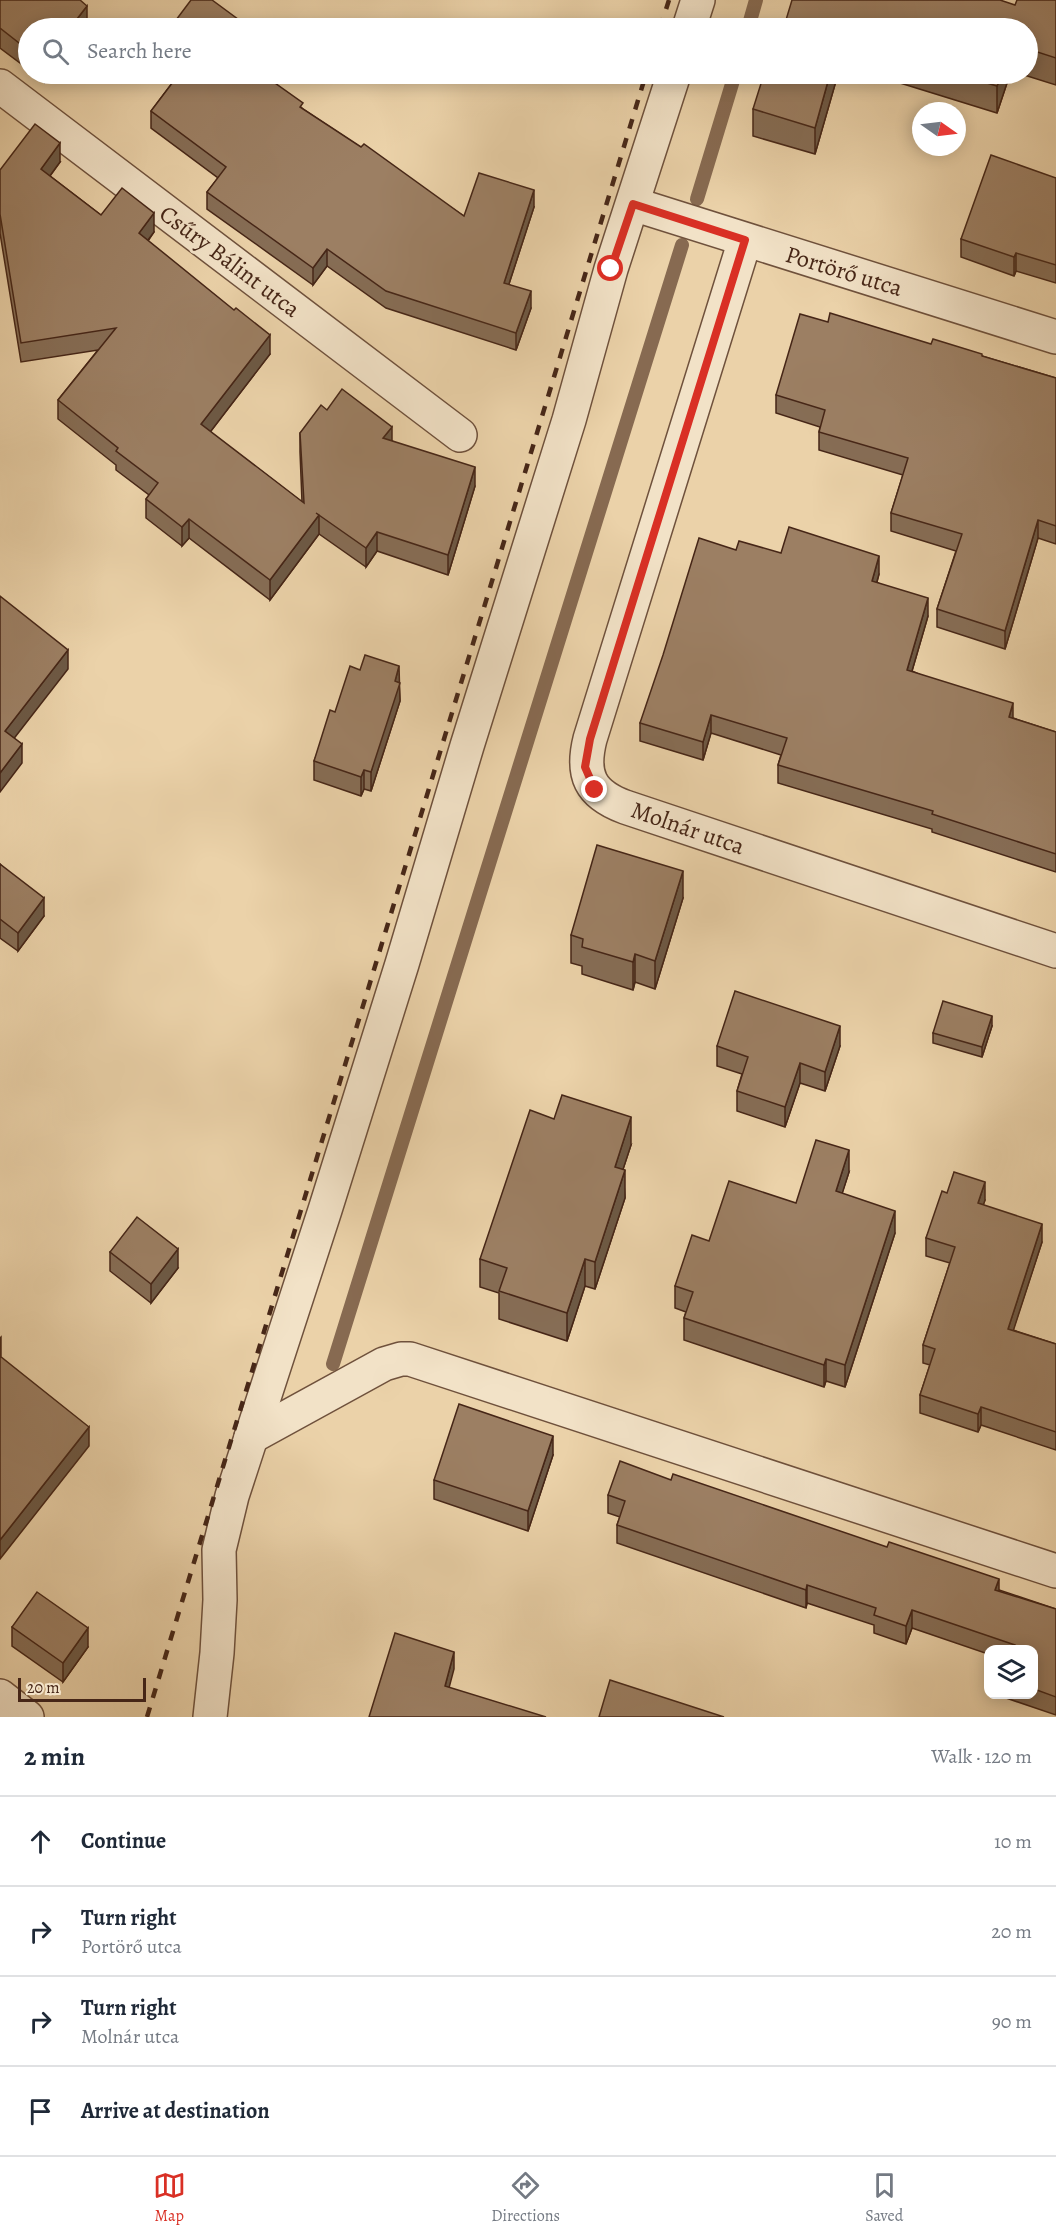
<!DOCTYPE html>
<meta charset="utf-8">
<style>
:root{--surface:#fff;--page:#f2f2f3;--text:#1f2937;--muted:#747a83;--line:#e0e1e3;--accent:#d93025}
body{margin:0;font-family:Alegreya,serif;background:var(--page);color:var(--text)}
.controls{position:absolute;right:18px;bottom:18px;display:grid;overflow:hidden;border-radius:12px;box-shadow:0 3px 15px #0003}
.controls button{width:54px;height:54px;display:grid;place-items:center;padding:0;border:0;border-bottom:2px solid var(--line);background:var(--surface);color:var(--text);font:30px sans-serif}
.compass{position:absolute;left:912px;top:102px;width:54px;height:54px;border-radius:50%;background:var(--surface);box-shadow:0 3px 15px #0003;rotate:104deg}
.scale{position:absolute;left:18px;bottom:15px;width:128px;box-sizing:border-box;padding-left:6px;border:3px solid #462617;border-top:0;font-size:16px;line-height:21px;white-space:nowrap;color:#462617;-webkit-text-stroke:4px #f2e2c7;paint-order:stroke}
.stop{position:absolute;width:18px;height:18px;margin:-14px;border:4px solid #d93025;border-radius:50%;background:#fff}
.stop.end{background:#d93025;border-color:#fff;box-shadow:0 2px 6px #0008}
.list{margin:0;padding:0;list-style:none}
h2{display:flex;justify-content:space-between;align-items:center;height:78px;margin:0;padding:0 24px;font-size:26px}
h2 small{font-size:20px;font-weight:400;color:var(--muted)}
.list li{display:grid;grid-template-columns:39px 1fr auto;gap:18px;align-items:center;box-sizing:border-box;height:90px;padding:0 24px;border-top:2px solid var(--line)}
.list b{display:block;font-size:22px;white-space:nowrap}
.list p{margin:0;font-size:20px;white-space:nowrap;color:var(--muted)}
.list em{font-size:20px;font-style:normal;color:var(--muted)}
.icon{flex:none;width:33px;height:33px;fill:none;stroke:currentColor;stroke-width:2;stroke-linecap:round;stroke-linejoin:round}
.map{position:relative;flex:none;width:1056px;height:1717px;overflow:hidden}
.search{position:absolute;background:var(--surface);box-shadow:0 3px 15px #0003;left:18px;right:18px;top:18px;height:66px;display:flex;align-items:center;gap:15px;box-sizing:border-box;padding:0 21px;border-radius:33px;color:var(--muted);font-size:22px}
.sheet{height:438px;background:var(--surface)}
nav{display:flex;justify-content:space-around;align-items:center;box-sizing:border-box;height:84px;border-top:2px solid var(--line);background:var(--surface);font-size:16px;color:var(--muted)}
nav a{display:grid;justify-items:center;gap:3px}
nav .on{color:var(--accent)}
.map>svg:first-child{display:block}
</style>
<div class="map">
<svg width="1056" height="1717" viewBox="0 0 1056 1717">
<rect width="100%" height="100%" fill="#ebd2a9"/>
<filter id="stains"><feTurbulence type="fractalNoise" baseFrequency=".00333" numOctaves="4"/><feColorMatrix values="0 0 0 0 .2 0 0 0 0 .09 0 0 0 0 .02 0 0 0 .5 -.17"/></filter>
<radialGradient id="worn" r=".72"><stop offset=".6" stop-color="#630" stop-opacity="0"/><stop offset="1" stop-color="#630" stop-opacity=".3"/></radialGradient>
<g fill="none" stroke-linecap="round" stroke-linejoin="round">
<!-- stream -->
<g stroke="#876a51" stroke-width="14">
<path d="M748 28 756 0"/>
<path d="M697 199 735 74"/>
<path d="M333 1364 682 245"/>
</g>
<defs>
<g id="minor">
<path d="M689 28 698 0"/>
<path d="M0 86 460 435"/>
<path d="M633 204 1056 337"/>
<path d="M745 240 590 739C581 775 590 794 625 807L1056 951"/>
<path d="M251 1437 384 1364 401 1359H410L1056 1571"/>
<path d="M0 1696 27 1717"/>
<path d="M210 1717 217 1653 220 1600 219 1550 232 1496 325 1210 402 964 467 746 569 420 611 269 674 74"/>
</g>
</defs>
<!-- minor casing -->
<use href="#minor" stroke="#6f513c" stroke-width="36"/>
<!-- minor -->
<use href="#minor" stroke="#f2e2c7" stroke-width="33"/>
<!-- rail -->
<g stroke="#462617" stroke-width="4.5" stroke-dasharray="10 10" stroke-linecap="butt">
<path d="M660 28 669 0"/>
<path d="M147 1717 646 74"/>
</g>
</g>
<!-- wall -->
<g fill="#866d55" stroke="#462617" stroke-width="1.5">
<path d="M0 0 87 25 85 28H28V69L0 48Z"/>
<path d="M1056 0V85L1021 74H1028V28L786 20 1015 5Z"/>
<path d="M34 74H51L45 82Z"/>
<path d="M179 74H284L276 84 303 109 464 216 534 207 509 284 531 308 516 350 386 308 327 266 313 285 207 209V192L218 178 151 128V111Z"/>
<path d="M838 74 815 154 753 136V109Z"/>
<path d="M871 74H1010L997 113Z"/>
<path d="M60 162 50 176 101 215 154 232 148 241 270 354 210 432 302 502 300 452V433L327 410 392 441 475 486 448 575 377 551 366 567 319 534 270 600 189 538 182 546 146 518V499L149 495 116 470V465L58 419V400L98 350 21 362 0 233V170Z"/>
<path d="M1056 178V283L1016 271 1014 276 961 257V239Z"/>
<path d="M828 322 982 356 1056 378V544L1038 538 1005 649 937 627V609L956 551 891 531V513L903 475 819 450V432L820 427 776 413V395Z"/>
<path d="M736 550 781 553 879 574 877 582 928 616 912 671 1013 718 1056 732V872L932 832V829L778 783V765L781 755 711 733 703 760 640 741V723Z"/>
<path d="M399 682 400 701 371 791 364 789 361 796 314 780V761L335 712Z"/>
<path d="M0 864 44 916 18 951 0 938Z"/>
<path d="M683 898 655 989 635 982 633 990 582 974V966L571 963V935Z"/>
<path d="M992 1026 982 1057 933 1043V1033Z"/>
<path d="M717 1046H840L825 1091 800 1083 785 1127 737 1111V1091L742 1074 717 1066Z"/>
<path d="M631 1145 623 1169 625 1198 595 1289 585 1286 567 1341 499 1319V1293L480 1287V1259Z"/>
<path d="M849 1172 842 1193 895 1233 845 1387 826 1381 824 1387 684 1340V1318L686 1312 675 1308V1286L796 1203Z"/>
<path d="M947 1193 985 1200 983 1205 1042 1242 1013 1330 1056 1344V1450L981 1425 978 1432 920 1413V1395L930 1365 923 1363V1345L950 1263 926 1256V1238Z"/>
<path d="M110 1252 178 1268 151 1303 110 1271Z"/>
<path d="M553 1455 528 1531 434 1499V1480Z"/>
<path d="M671 1480 1056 1609V1715L1003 1697V1695H1034V1650H988V1654L912 1628 906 1644 874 1633V1625L807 1603 806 1608 617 1543V1525L620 1517 608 1513V1495Z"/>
<path d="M12 1627 88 1647 63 1682 12 1646Z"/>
</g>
<!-- shaded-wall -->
<g fill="#6d5945" stroke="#462617" stroke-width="1.5">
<path d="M87 6V25L85 28H70Z"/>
<path d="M45 74H51L45 82Z"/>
<path d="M271 74H284L268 95V78Z"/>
<path d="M830 74H838L815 154V128Z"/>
<path d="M1002 74H1010L997 113V86Z"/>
<path d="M60 143V162L41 188V169Z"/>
<path d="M534 190V207L504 299V283Z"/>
<path d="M154 213V232L139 252V233Z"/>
<path d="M327 249V266L313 285V268Z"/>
<path d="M1016 253V271L1014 276V257Z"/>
<path d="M531 291V308L516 350V333Z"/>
<path d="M270 335V354L201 444V424Z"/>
<path d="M392 427V446L383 438Z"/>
<path d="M475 467V486L448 575V555Z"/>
<path d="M319 515V534L270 600V580Z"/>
<path d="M189 519V538L182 546V527Z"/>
<path d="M1038 520V538L1005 649V631Z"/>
<path d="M377 532V551L366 567V548Z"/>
<path d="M879 556V574L872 599V581Z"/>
<path d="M928 598V616L907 688V670Z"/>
<path d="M68 650V669L5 750V731Z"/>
<path d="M399 666 400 701 371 791V772Z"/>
<path d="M1013 703V721L1009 717Z"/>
<path d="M711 715V733L703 760V742Z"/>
<path d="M22 744V763L0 792V773Z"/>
<path d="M364 770V789L361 796V777Z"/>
<path d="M683 871V898L655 989V961Z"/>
<path d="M44 898V916L18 951V933Z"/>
<path d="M635 954V982L633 990V962Z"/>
<path d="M992 1016V1026L982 1057V1047Z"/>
<path d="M840 1026V1046L825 1091V1072Z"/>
<path d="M800 1063V1083L785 1127V1107Z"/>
<path d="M631 1117V1145L615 1194V1167Z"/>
<path d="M849 1150V1172L836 1213V1191Z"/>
<path d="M625 1170V1198L595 1289V1262Z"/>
<path d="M985 1182V1200L978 1221V1203Z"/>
<path d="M895 1211V1233L845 1387V1365Z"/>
<path d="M1042 1224V1242L1008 1347V1329Z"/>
<path d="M178 1249V1268L151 1303V1284Z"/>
<path d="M585 1259V1286L567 1341V1313Z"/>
<path d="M1 1337V1356L0 1357V1338Z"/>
<path d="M826 1359V1381L824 1387V1365Z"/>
<path d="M981 1407V1425L978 1432V1414Z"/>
<path d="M89 1427V1446L0 1559V1540Z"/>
<path d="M553 1436V1455L528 1531V1511Z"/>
<path d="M999 1579V1597L995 1590Z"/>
<path d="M807 1585V1603L806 1608V1590Z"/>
<path d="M912 1610V1628L906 1644V1626Z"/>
<path d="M88 1628V1647L63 1682V1663Z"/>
<path d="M454 1652V1669L445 1703V1686Z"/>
</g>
<!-- building -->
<g fill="#9c7f63" stroke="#462617" stroke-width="1.5">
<path d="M0 0H80L87 6 70 28H28V50L0 28Z"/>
<path d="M191 0H212L250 28H170Z"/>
<path d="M792 0H1000L1015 5 1017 0H1056V58L1028 49V28H777L779 19 786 20Z"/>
<path d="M179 74H271L268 78 303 103 300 107 361 147 364 144 464 216 479 173 534 190 504 283 531 291 516 333 386 291 327 249 313 268 207 192 226 167 151 111Z"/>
<path d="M764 74H830L815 128 753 109Z"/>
<path d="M957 74H1002L997 86Z"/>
<path d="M35 124 60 143 41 169 101 215 122 188 154 213 139 233 234 310 236 308 270 335 201 424 304 503 300 433 321 405 327 410 342 389 392 427 383 438 475 467 448 555 377 532 366 548 316 513 319 515 270 580 189 519 182 527 146 499 158 483 116 451 118 448 58 400 116 328 21 343 0 214V170Z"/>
<path d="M991 155 1056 178V265L1016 253 1014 257 961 239Z"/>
<path d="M830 313 931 344 933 339 982 354V356L1056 378V526L1038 520 1005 631 937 609 962 534 891 513 908 458 819 432 825 410 776 395 800 314 828 322Z"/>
<path d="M789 527 879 556 872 581 928 598 907 670 1013 703 1009 717 1056 732V854L932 814 933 811 778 765 787 738 711 715 703 742 640 723 663 655 699 538 736 550 739 541 781 553Z"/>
<path d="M0 596 68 650 5 731 22 744 0 773Z"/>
<path d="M365 655 399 666 395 681 400 683 371 772 364 770 361 777 314 761 330 710 335 712 350 666 360 670Z"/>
<path d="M597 845 683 871 655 961 635 954 633 962 582 947 583 939 571 935Z"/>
<path d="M0 864 44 898 18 933 0 919Z"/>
<path d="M735 991 840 1026 825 1072 800 1063 785 1107 737 1091 748 1057 717 1046Z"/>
<path d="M943 1001 992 1016 982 1047 933 1033Z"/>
<path d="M562 1095 631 1117 615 1167 625 1170 595 1262 585 1259 567 1313 499 1291 507 1268 480 1259 530 1110 554 1119Z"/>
<path d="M816 1140 849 1150 836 1191 895 1211 845 1365 826 1359 824 1365 684 1318 693 1292 675 1286 692 1235 709 1241 729 1181 796 1203Z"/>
<path d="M954 1172 985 1182 978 1203 1042 1224 1008 1329 1056 1344V1432L981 1407 978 1414 920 1395 935 1349 923 1345 955 1247 926 1238 942 1191 947 1193Z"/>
<path d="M137 1217 178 1249 151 1284 110 1252Z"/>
<path d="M0 1356 89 1427 0 1540Z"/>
<path d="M459 1404 553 1436 528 1511 434 1480Z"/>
<path d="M620 1461 671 1480 673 1474 887 1547 889 1542 999 1579 995 1590 1056 1609V1697L1034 1689V1650H1013L1015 1645 912 1610 906 1626 874 1615 876 1608 807 1585 806 1590 617 1525 625 1501 608 1495Z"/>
<path d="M37 1592 88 1628 63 1663 12 1627Z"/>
<path d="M395 1633 454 1652 445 1686 546 1717H369Z"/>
<path d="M610 1680 724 1717H599Z"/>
</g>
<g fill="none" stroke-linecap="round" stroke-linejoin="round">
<!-- route -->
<path stroke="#d93025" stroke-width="8" d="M595 790 585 767 590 739 745 240 633 204 611 269"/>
</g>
<g text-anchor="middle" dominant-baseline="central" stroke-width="6" stroke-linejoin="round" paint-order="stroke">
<!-- street labels -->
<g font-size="24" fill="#462617" stroke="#f2e2c7">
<text transform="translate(230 261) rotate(37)">Csűry Bálint utca</text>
<text transform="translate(844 271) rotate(17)">Portörő utca</text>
<text transform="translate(688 828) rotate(19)">Molnár utca</text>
</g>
</g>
<rect width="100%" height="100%" filter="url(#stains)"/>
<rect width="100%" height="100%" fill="url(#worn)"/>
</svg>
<div class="controls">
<button><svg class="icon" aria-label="layers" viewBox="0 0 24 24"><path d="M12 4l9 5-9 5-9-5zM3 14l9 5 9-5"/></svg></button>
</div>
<svg class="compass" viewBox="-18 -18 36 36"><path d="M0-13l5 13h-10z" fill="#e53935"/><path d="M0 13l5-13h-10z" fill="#747a83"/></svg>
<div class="scale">20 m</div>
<div class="stop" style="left:611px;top:269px"></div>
<div class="stop end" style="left:595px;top:790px"></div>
<div class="search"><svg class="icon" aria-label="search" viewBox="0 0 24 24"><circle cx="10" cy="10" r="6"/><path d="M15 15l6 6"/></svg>Search here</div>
</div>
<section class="sheet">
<h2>2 min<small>Walk · 120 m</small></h2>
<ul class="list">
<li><svg class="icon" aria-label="ahead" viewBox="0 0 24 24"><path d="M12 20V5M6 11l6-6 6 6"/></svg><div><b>Continue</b></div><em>10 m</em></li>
<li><svg class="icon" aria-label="right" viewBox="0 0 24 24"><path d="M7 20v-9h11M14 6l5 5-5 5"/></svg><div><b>Turn right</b><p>Portörő utca</p></div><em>20 m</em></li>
<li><svg class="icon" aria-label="right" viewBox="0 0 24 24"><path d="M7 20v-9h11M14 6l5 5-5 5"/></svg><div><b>Turn right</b><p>Molnár utca</p></div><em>90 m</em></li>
<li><svg class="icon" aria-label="arrive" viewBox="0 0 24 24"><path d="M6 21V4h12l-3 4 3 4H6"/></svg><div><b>Arrive at destination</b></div></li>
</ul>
</section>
<nav>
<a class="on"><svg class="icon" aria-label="map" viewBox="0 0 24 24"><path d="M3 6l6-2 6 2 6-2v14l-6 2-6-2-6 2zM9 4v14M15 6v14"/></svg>Map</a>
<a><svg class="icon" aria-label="directions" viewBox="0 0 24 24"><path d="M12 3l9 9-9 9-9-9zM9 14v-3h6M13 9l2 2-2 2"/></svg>Directions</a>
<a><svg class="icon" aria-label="saved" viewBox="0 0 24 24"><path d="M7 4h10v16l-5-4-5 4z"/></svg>Saved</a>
</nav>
